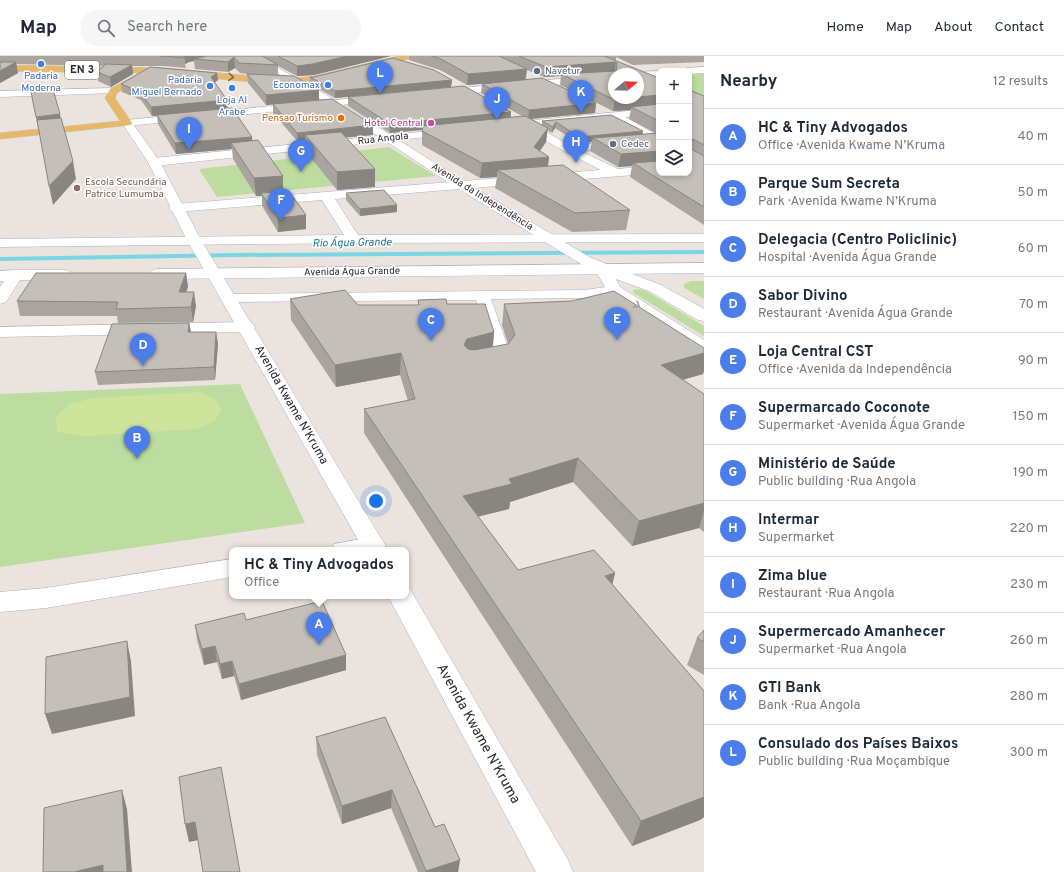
<!DOCTYPE html>
<meta charset="utf-8">
<style>
:root{--surface:#fff;--page:#f6f6f7;--text:#1f2937;--muted:#747a83;--line:#e0e1e3;--accent:#4b7deb}
body{margin:0;font-family:Overpass,sans-serif;background:var(--page);color:var(--text)}
.controls{position:absolute;right:12px;top:12px;display:grid;overflow:hidden;border-radius:8px;box-shadow:0 2px 6px #0003}
.controls button{width:36px;height:36px;display:grid;place-items:center;padding:0;border:0;border-bottom:1px solid var(--line);background:var(--surface);color:var(--text);font:20px sans-serif}
.compass{position:absolute;left:608px;top:12px;width:36px;height:36px;border-radius:50%;background:var(--surface);box-shadow:0 2px 6px #0003;rotate:71deg}
.you{position:absolute;left:376px;top:445px;width:14px;height:14px;margin:-10px;border:3px solid #fff;border-radius:50%;background:#1a73e8;box-shadow:0 0 0 6px #1a73e833}
.badge{display:grid;place-items:center;width:26px;height:26px;border-radius:50%;background:var(--accent);color:#fff;font-size:13px;font-weight:700}
.pin{position:absolute;translate:-50% -33px;filter:drop-shadow(0 1px 2px #0008)}
.pin::after{content:'';position:absolute;top:21px;width:14px;height:12px;background:inherit;clip-path:polygon(0 0,100% 0,50% 100%)}
.popup{position:absolute;left:229px;top:491px;width:180px;height:52px;box-sizing:border-box;display:grid;place-content:center;border-radius:8px;background:var(--surface);filter:drop-shadow(0 1px 3px #0005);font-size:13px;white-space:nowrap;color:var(--muted)}
.popup b{font-size:15px;color:var(--text)}
.popup::after{content:'';position:absolute;left:50%;top:100%;margin-left:-8px;border:8px solid transparent;border-top-color:var(--surface)}
.list{margin:0;padding:0;list-style:none}
h2{display:flex;justify-content:space-between;align-items:center;height:52px;margin:0;padding:0 16px;font-size:17px}
h2 small{font-size:13px;font-weight:400;color:var(--muted)}
.list li{display:grid;grid-template-columns:26px 1fr auto;gap:12px;align-items:center;box-sizing:border-box;height:56px;padding:0 16px;border-top:1px solid var(--line)}
.list b{display:block;font-size:15px;white-space:nowrap}
.list p{margin:0;font-size:13px;white-space:nowrap;color:var(--muted)}
.list em{font-size:13px;font-style:normal;color:var(--muted)}
.icon{flex:none;width:22px;height:22px;fill:none;stroke:currentColor;stroke-width:2;stroke-linecap:round;stroke-linejoin:round}
.map{position:relative;flex:none;width:704px;height:816px;overflow:hidden}
header{display:flex;align-items:center;gap:24px;box-sizing:border-box;height:56px;padding:0 20px;background:var(--surface);border-bottom:1px solid var(--line)}
header strong{font-size:19px}
nav{display:flex;gap:22px;margin-inline-start:auto;font-size:14px}
.search{width:280px;height:36px;background:var(--page);display:flex;align-items:center;gap:10px;box-sizing:border-box;padding:0 14px;border-radius:16px;color:var(--muted);font-size:15px}
main{display:flex}
aside{flex:1;background:var(--surface)}
.map>svg:first-child{display:block}
</style>
<header>
<strong>Map</strong>
<div class="search"><svg class="icon" aria-label="search" viewBox="0 0 24 24"><circle cx="10" cy="10" r="6"/><path d="M15 15l6 6"/></svg>Search here</div>
<nav><a>Home</a><a>Map</a><a>About</a><a>Contact</a></nav>
</header>
<main>
<div class="map">
<svg width="704" height="816" viewBox="0 0 704 816">
<rect width="100%" height="100%" fill="#ebe4de"/>
<!-- green -->
<g fill="#bcdd9f">
<path d="M704 17V40L689 35V19Z"/>
<path d="M389 91 436 120 217 141 199 113Z"/>
<path d="M704 225V243L684 232V228L691 225Z"/>
<path d="M638 233 646 235 704 270V280L635 238 633 236 634 234Z"/>
<path d="M240 328 305 467 0 511V338Z"/>
</g>
<!-- pitch -->
<path fill="#cee49b" d="M200 336 215 343 222 353 214 365 197 373 85 380 58 376 55 362 69 348 94 342Z"/>
<g fill="none" stroke-linecap="round" stroke-linejoin="round">
<!-- stream -->
<path fill="#79d6e5" fill-rule="evenodd" d="M704 194V198L235 201 0 205V201L235 197Z"/>
<defs>
<g id="lane">
<path d="M618 85 622 86 623 88 622 90 568 96 563 93 568 90Z"/>
<path d="M614 230 619 231 621 234 619 237 584 242 491 243 511 300C505 309 494 313 483 311L481 307 483 303 494 299 476 244 229 246 224 245 222 242 224 239 229 238 584 234Z"/>
</g>
<g id="street">
<path d="M704 11V17L689 18V15H684L688 12Z"/>
<path d="M659 15V21L638 22V18H634L638 16Z"/>
<path d="M614 18V24L440 40 435 37 440 34Z"/>
<path d="M113 32 116 33 118 35 116 37 0 41V35Z"/>
<path d="M378 40 383 43 381 45 127 70 122 67 127 64Z"/>
<path d="M659 52V58L625 61 659 80V88L613 63 536 70 572 91 618 113 659 109V117L335 143 358 179 704 178V186L354 187 0 191V183L344 179 322 144 176 156 171 155 169 152 171 149 176 148 601 114 564 95 523 72 509 73 504 70 505 68 522 64 526 65Z"/>
<path d="M451 73 455 74 456 76 455 78 154 110 150 109 148 106 150 103 154 102Z"/>
<path d="M704 207V217L157 223 151 221 149 218 151 215 157 213Z"/>
<path d="M16 214H65L71 216 73 219 71 222 65 224H20L6 246 0 248V231L4 225H0V215Z"/>
<path d="M246 266 252 267 255 271 252 275 246 276 0 281V271Z"/>
<path d="M373 481 382 483 385 489 382 494H331L334 488Z"/>
<path d="M232 503V521L46 552 0 556V536L46 532Z"/>
</g>
<g id="secondary">
<path d="M247 0H257L337 45 465 126 591 202 661 229 704 253V265L698 264 649 235 616 223 620 231 704 284V297L698 296 608 237 596 215 581 208 457 132 331 49Z"/>
<path d="M127 64 131 65 160 106 201 184 388 494H364L187 184 148 106 122 67Z"/>
<path d="M406 532 410 533 568 804 573 816H536L388 540H406Z"/>
</g>
<path id="primary" d="M399 0H413L412 2 314 26 297 28 264 27 151 17 117 37 115 42 132 67 131 69 0 83V77L120 65 105 42 110 33 140 17 0 15V9L164 12 264 21 297 22 314 20Z"/>
</defs>
<!-- lane casing -->
<use href="#lane" stroke="#aeb2ba" stroke-width="1"/>
<!-- street casing -->
<use href="#street" stroke="#aeb2ba" stroke-width="1"/>
<!-- secondary casing -->
<use href="#secondary" stroke="#aeb2ba" stroke-width="1"/>
<!-- primary casing -->
<use href="#primary" stroke="#c4c4c4" stroke-width="1"/>
<!-- lane -->
<use href="#lane" fill="#fff" fill-rule="evenodd"/>
<!-- street -->
<use href="#street" fill="#fff" fill-rule="evenodd"/>
<!-- secondary -->
<use href="#secondary" fill="#fff" fill-rule="evenodd"/>
<!-- primary -->
<use href="#primary" fill="#e5b969" fill-rule="evenodd"/>
</g>
<!-- wall -->
<g fill="#a9a49f" fill-rule="evenodd">
<path d="M0 0H391L314 19 297 20 278 10V19L319 34V44L266 49 248 27 247 18 240 17 235 12 228 16 195 13 194 5 189 6 185 8 186 12 164 10H132L133 18 111 31 98 25 97 16 105 10 16 8 18 17 0 27Z"/>
<path d="M409 0H704V6L633 9 616 1V5L659 22V117L689 34 704 40V169L630 121 632 110 618 111 590 95 592 86 578 87 555 72 552 77 547 74 546 86 540 95 549 101 548 110 630 154 626 174 572 176 495 132 497 121 480 122 422 89V74L390 77 348 50V41L511 56V61L522 60 481 37 482 28 467 29 440 14 409 4ZM527 14 544 21 561 20 560 29 613 55 631 54 629 63 655 77 643 78 611 59 542 65V69L532 63 595 57 596 47 526 23Z"/>
<path d="M217 17 218 24 215 26 228 52 252 85 283 120V136L306 159V173L278 176 262 150V140H256L233 103 232 93 176 98 158 68 157 60H152L141 44 122 36 121 28Z"/>
<path d="M310 21 452 24 451 31 335 42 310 28Z"/>
<path d="M273 48 373 69V79L346 81 375 131 337 134 306 96 305 85 298 86 273 57Z"/>
<path d="M346 137 397 149V156L360 160 346 144Z"/>
<path d="M186 217 188 231 186 236 196 250 193 266 118 267 117 260H20L17 245Z"/>
<path d="M290 243 358 249H418V244L447 248 494 276 493 291 508 288 502 269 504 248 704 292V315L703 318 683 324 704 338V476L699 472 632 490 573 426 510 446 509 453 478 460 518 514 615 517 612 528 704 635V761L700 764 632 790 364 377V353L408 345 400 319 336 331 291 264Z"/>
<path d="M189 267 191 276H216L218 288 215 324 98 329 95 316Z"/>
<path d="M246 564 346 599V614L241 644 234 620 222 623 217 606 204 609 197 584 195 569Z"/>
<path d="M704 574V619L687 609 697 582Z"/>
<path d="M385 661 435 771 460 804 458 816H418L391 752 342 768 317 699 316 681Z"/>
</g>
<!-- shaded-wall -->
<g fill="#898682">
<path d="M182 0H218L194 3V5L189 6 185 8V2Z"/>
<path d="M347 0H391L314 19 297 20V10Z"/>
<path d="M234 1 235 12 228 16V6Z"/>
<path d="M16 6 18 17 0 27V15Z"/>
<path d="M616 6 614 16 561 18V20L544 21 546 11Z"/>
<path d="M132 9 133 18 111 31 110 21Z"/>
<path d="M527 13 525 24 467 29 468 18Z"/>
<path d="M217 17 218 24 212 28 211 21Z"/>
<path d="M452 24 451 31 335 42V35Z"/>
<path d="M319 34V44L266 49V39Z"/>
<path d="M659 39V51H631V54L613 55 615 44 638 42V41Z"/>
<path d="M227 44 228 53 152 60 151 51Z"/>
<path d="M596 47 595 57 528 63 529 54Z"/>
<path d="M511 56 510 65 390 77V68Z"/>
<path d="M60 58 62 69 38 72 36 61Z"/>
<path d="M556 66 555 72 552 77 553 71Z"/>
<path d="M373 69V79L310 85 305 79V85L298 86 297 77Z"/>
<path d="M548 72 546 86 534 103 549 101 547 117 497 114V121L480 122 482 107 534 91Z"/>
<path d="M643 75 642 81 593 82 592 86 578 87 579 81Z"/>
<path d="M252 81 253 91 231 87 232 93 176 98 175 87Z"/>
<path d="M693 83 690 97 691 85Z"/>
<path d="M659 95V108L633 107 632 110 618 111 621 98Z"/>
<path d="M73 105 76 123 53 149 49 130Z"/>
<path d="M375 113V131L337 134V116Z"/>
<path d="M283 120V138L261 137 262 140H256L254 122Z"/>
<path d="M397 149V156L360 160V153Z"/>
<path d="M306 159V173L278 176V162Z"/>
<path d="M186 217 188 231 181 250 179 236Z"/>
<path d="M194 236 196 250 193 266 191 251Z"/>
<path d="M189 267 191 279 188 276Z"/>
<path d="M216 276 218 288 215 324 214 311Z"/>
<path d="M494 276 492 298 465 305 464 289 467 283Z"/>
<path d="M401 297 400 319 336 331 335 309Z"/>
<path d="M704 297V315L703 318 656 331 661 309Z"/>
<path d="M578 402 573 426 510 446 509 453 461 465 463 440 509 423Z"/>
<path d="M704 447V455L699 472 632 490 639 465Z"/>
<path d="M615 517 609 543 605 520Z"/>
<path d="M127 585 131 605 135 660 52 678 45 658Z"/>
<path d="M215 590 217 606 204 609 202 593Z"/>
<path d="M346 599V614L241 644 239 628Z"/>
<path d="M232 605 234 620 222 623 220 608Z"/>
<path d="M122 734 127 753 132 816H127Z"/>
<path d="M392 734 391 752 342 768V750Z"/>
<path d="M704 741V761L700 764 632 790 641 765Z"/>
<path d="M195 766 199 784 189 786 185 768Z"/>
<path d="M460 804 458 816H426V815Z"/>
<path d="M103 809 105 816H74Z"/>
</g>
<!-- building -->
<g fill="#c4bfb9" stroke="#898682">
<path d="M160 0H183L185 2 163 0Z"/>
<path d="M207 0H262L278 9 239 7 234 1 228 6 194 3Z"/>
<path d="M278 0H347L313 8 297 10Z"/>
<path d="M431 0H499L527 13 468 18 441 3Z"/>
<path d="M519 0H606H604L659 22V39L638 41V18H614V42H631L615 44 561 18 616 15 617 7 616 6 546 11Z"/>
<path d="M393 2 434 14 452 24 335 35 310 21H314Z"/>
<path d="M0 6H16L0 15Z"/>
<path d="M106 8 132 9 110 21 97 16Z"/>
<path d="M150 11 217 17 211 21 227 44 151 51 140 36 121 28Z"/>
<path d="M247 18 294 20 319 34 266 39Z"/>
<path d="M542 22 596 47 529 54 482 28Z"/>
<path d="M52 30 60 58 36 61 30 31Z"/>
<path d="M464 30 511 56 390 68 348 41Z"/>
<path d="M689 34 704 40V89L693 83 691 85V93L704 100V151L633 107 659 105V117H689Z"/>
<path d="M332 43 373 69 297 77 273 48Z"/>
<path d="M659 48V65L631 51Z"/>
<path d="M232 52 252 81 175 87 157 59Z"/>
<path d="M611 59 643 75 579 81 556 66 553 71 542 65Z"/>
<path d="M525 60 548 72 534 91 549 101 482 107 422 75 423 70Z"/>
<path d="M61 62 73 105 49 130 37 64Z"/>
<path d="M341 76 375 113 337 116 305 79Z"/>
<path d="M659 77V95L621 98 593 82Z"/>
<path d="M258 84 283 120 254 122 231 87Z"/>
<path d="M563 109 630 154 575 157 497 114Z"/>
<path d="M384 134 397 149 360 153 346 137Z"/>
<path d="M289 135 306 159 278 162 261 137Z"/>
<path d="M36 217H186L179 236H194L191 251 116 253 118 246 17 245Z"/>
<path d="M345 234 358 249H419L418 244 446 243 447 248H485L494 276 467 283 464 289 468 293 474 294 508 288 515 279 504 248 572 245 614 235 704 292V297L661 309 704 338V447L639 465 578 402 509 423 512 428 463 440 518 514 594 494 615 517 605 520 704 635V741L641 765 364 353 415 343 401 297 335 309 290 243Z"/>
<path d="M189 267 188 276H216L214 311 95 316 112 268Z"/>
<path d="M322 545 346 599 239 628 232 605 220 608 215 590 202 593 195 569 244 557 246 564Z"/>
<path d="M704 574V586L697 582Z"/>
<path d="M127 585 130 641 45 658 46 601Z"/>
<path d="M385 661 435 771 444 768 460 804 426 815 392 734 342 750 316 681Z"/>
<path d="M221 711 240 816H203L195 766 185 768 179 721Z"/>
<path d="M122 734 127 816H103V809L74 816H43L44 752Z"/>
</g>
<!-- one-way arrows -->
<defs><path id="oneway-chevron" d="M-2-3.5L2.5 0L-2 3.5" fill="none" stroke-width="1.6" stroke-linecap="round" stroke-linejoin="round"/></defs>
<use stroke="#7f6b47" href="#oneway-chevron" transform="translate(231 21) rotate(5)"/>
<use stroke="#a0a0a0" href="#oneway-chevron" transform="translate(637 249) rotate(33)"/>
<!-- markers -->
<g fill="#3f7fe0" stroke="#fff" stroke-width="1.5">
<circle cx="41" cy="8" r="4"/>
<circle cx="328" cy="29" r="4"/>
<circle cx="210" cy="30" r="4"/>
<circle cx="232" cy="32" r="4"/>
</g>
<g fill="#5c6f8a" stroke="#fff" stroke-width="1.5">
<circle cx="537" cy="15" r="4"/>
<circle cx="613" cy="88" r="4"/>
</g>
<circle fill="#e8710a" stroke="#fff" stroke-width="1.5" cx="341" cy="62" r="4"/>
<circle fill="#d1479c" stroke="#fff" stroke-width="1.5" cx="431" cy="67" r="4"/>
<circle fill="#8d6e63" stroke="#fff" stroke-width="1.5" cx="77" cy="132" r="4"/>
<g text-anchor="middle" dominant-baseline="central" stroke-width="3" stroke-linejoin="round" paint-order="stroke">
<!-- far-service labels -->
<g font-size="10" fill="#4e5e75" stroke="#fff" text-anchor="start">
<text x="545" y="15">Navetur</text>
<text x="621" y="88">Cedec</text>
</g>
<!-- far-shop labels -->
<g font-size="10" fill="#366cbe" stroke="#fff">
<text x="41" y="20">Padaria<tspan x="41" dy="12">Moderna</tspan></text>
<text x="202" y="24" text-anchor="end">Padaria<tspan x="202" dy="12">Miguel Bernado</tspan></text>
<text x="320" y="29" text-anchor="end">Economax</text>
<text x="232" y="44">Loja Al<tspan x="232" dy="12">Arabe</tspan></text>
</g>
<!-- far-food labels -->
<g font-size="10" fill="#c56008" stroke="#fff" text-anchor="end">
<text x="333" y="62">Pensao Turismo</text>
</g>
<!-- far-hotel labels -->
<g font-size="10" fill="#b23c85" stroke="#fff" text-anchor="end">
<text x="423" y="67">Hotel Central</text>
</g>
<!-- far-street labels -->
<g font-size="10" fill="#2b2b2b" stroke="#fff">
<text transform="translate(383 83) rotate(-6)">Rua Angola</text>
<text transform="translate(482 141) rotate(32)">Avenida da Independência</text>
<text transform="translate(352 216) rotate(-1)">Avenida Água Grande</text>
</g>
<!-- far-education labels -->
<g font-size="10" fill="#785e54" stroke="#fff" text-anchor="start">
<text x="85" y="126">Escola Secundária<tspan x="85" dy="12">Patrice Lumumba</tspan></text>
</g>
<!-- shield labels -->
<rect fill="#fff" stroke="#6b6b6b" stroke-width="1" x="65" y="5" width="34" height="18" rx="3"/>
<g font-size="11" font-weight="bold" fill="#2b2b2b">
<text x="82" y="14">EN 3</text>
</g>
<!-- far-water labels -->
<g font-size="11" font-style="italic" fill="#187791" stroke="#fff">
<text transform="translate(352 187) rotate(-1)">Rio Água Grande</text>
</g>
<!-- street labels -->
<g font-size="12" fill="#2b2b2b" stroke="#fff">
<text transform="translate(291 349) rotate(60)">Avenida Kwame N’Kruma</text>
</g>
<!-- near-street labels -->
<g font-size="14" fill="#2b2b2b" stroke="#fff">
<text transform="translate(478 678) rotate(61)">Avenida Kwame N’Kruma</text>
</g>
</g>
</svg>
<div class="controls">
<button>+</button>
<button>−</button>
<button><svg class="icon" aria-label="layers" viewBox="0 0 24 24"><path d="M12 4l9 5-9 5-9-5zM3 14l9 5 9-5"/></svg></button>
</div>
<svg class="compass" viewBox="-18 -18 36 36"><path d="M0-13l5 13h-10z" fill="#e53935"/><path d="M0 13l5-13h-10z" fill="#747a83"/></svg>
<div class="you"></div>
<div class="pin badge" style="left:319px;top:589px">A</div>
<div class="popup"><b>HC &amp; Tiny Advogados</b>Office</div>
<div class="pin badge" style="left:137px;top:403px">B</div>
<div class="pin badge" style="left:431px;top:285px">C</div>
<div class="pin badge" style="left:143px;top:310px">D</div>
<div class="pin badge" style="left:617px;top:284px">E</div>
<div class="pin badge" style="left:281px;top:165px">F</div>
<div class="pin badge" style="left:301px;top:116px">G</div>
<div class="pin badge" style="left:576px;top:107px">H</div>
<div class="pin badge" style="left:189px;top:94px">I</div>
<div class="pin badge" style="left:497px;top:64px">J</div>
<div class="pin badge" style="left:581px;top:57px">K</div>
<div class="pin badge" style="left:380px;top:38px">L</div>
</div>
<aside>
<h2>Nearby<small>12 results</small></h2>
<ul class="list">
<li><span class="badge">A</span><div><b>HC &amp; Tiny Advogados</b><p>Office · Avenida Kwame N’Kruma</p></div><em>40 m</em></li>
<li><span class="badge">B</span><div><b>Parque Sum Secreta</b><p>Park · Avenida Kwame N’Kruma</p></div><em>50 m</em></li>
<li><span class="badge">C</span><div><b>Delegacia (Centro Policlinic)</b><p>Hospital · Avenida Água Grande</p></div><em>60 m</em></li>
<li><span class="badge">D</span><div><b>Sabor Divino</b><p>Restaurant · Avenida Água Grande</p></div><em>70 m</em></li>
<li><span class="badge">E</span><div><b>Loja Central CST</b><p>Office · Avenida da Independência</p></div><em>90 m</em></li>
<li><span class="badge">F</span><div><b>Supermarcado Coconote</b><p>Supermarket · Avenida Água Grande</p></div><em>150 m</em></li>
<li><span class="badge">G</span><div><b>Ministério de Saúde</b><p>Public building · Rua Angola</p></div><em>190 m</em></li>
<li><span class="badge">H</span><div><b>Intermar</b><p>Supermarket</p></div><em>220 m</em></li>
<li><span class="badge">I</span><div><b>Zima blue</b><p>Restaurant · Rua Angola</p></div><em>230 m</em></li>
<li><span class="badge">J</span><div><b>Supermercado Amanhecer</b><p>Supermarket · Rua Angola</p></div><em>260 m</em></li>
<li><span class="badge">K</span><div><b>GTI Bank</b><p>Bank · Rua Angola</p></div><em>280 m</em></li>
<li><span class="badge">L</span><div><b>Consulado dos Países Baixos</b><p>Public building · Rua Moçambique</p></div><em>300 m</em></li>
</ul>
</aside>
</main>
